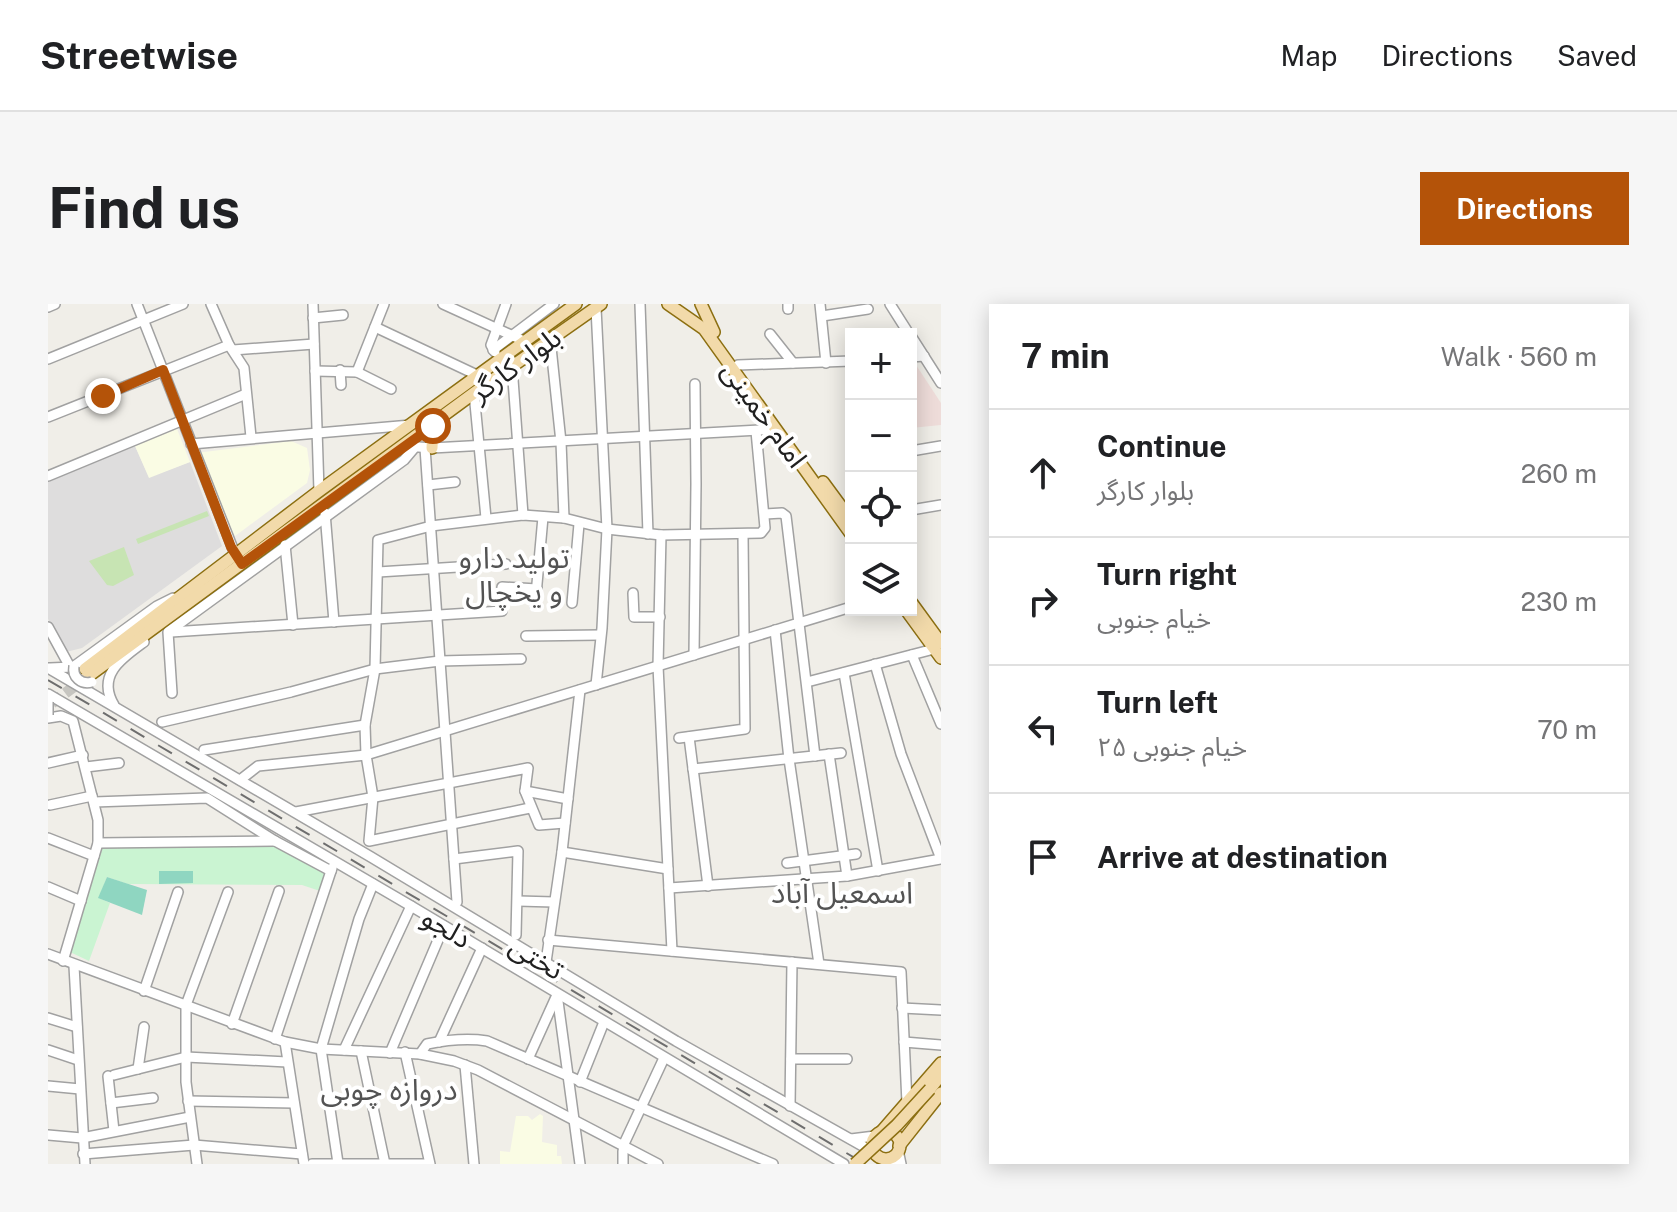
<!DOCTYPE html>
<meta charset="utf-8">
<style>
:root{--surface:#fff;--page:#f6f6f6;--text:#202124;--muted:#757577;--line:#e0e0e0;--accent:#b45309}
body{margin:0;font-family:"Public Sans","Noto Sans Arabic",sans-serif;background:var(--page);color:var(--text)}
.controls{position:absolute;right:24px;top:24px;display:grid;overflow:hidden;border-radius:0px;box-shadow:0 4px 20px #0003}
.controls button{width:72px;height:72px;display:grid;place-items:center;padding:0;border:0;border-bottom:2px solid var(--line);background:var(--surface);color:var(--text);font:40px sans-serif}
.stop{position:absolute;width:24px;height:24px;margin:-18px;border:6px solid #b45309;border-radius:50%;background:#fff}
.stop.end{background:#b45309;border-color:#fff;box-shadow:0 2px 8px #0008}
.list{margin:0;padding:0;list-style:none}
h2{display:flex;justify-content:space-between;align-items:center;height:104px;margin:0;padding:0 32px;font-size:34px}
h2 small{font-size:26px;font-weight:400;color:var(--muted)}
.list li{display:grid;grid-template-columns:52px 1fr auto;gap:24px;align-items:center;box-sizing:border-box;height:128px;padding:0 32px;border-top:2px solid var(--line)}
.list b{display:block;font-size:30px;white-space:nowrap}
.list p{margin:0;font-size:26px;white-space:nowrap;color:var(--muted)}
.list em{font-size:26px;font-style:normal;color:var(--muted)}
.icon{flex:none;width:44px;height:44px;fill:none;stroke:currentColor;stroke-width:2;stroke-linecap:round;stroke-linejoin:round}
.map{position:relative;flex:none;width:893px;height:860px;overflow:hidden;border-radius:0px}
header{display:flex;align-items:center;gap:48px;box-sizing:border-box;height:112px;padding:0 40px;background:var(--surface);border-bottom:2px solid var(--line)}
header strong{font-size:38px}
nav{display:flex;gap:44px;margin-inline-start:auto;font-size:28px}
.intro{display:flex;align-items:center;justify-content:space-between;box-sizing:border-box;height:192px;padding:0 48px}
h1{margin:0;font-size:56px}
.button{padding:20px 36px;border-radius:0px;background:var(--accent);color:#fff;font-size:28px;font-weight:700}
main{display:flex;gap:48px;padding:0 48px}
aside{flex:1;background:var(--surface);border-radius:0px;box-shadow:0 4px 20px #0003}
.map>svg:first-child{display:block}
</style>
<header>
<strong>Streetwise</strong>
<nav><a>Map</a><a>Directions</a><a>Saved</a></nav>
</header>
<div class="intro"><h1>Find us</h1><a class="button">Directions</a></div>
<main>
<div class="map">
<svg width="893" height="860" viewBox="0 0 893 860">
<rect width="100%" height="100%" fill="#f0eee8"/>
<!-- residential -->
<path fill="#dedddd" d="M87 142 101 173 142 158 174 242 34 344 18 348 0 315V176Z"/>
<!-- commercial -->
<path fill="#eedcd9" d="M863 60 868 61 893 99V121L863 124Z"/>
<!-- education -->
<g fill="#fafce4">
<path d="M129 125 142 158 101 174 87 142Z"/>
<path d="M243 137 259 144 262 166 259 179 187 232 148 149Z"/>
<path d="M492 810 495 812 494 838 509 841V852H513L514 860H452V847L462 848 468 812H480L484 816Z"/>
</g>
<!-- grass -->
<g fill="#c7e4b3">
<path d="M159 207 161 212 90 240 88 235Z"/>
<path d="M76 243 86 271 65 282 59 281 41 257Z"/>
</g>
<!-- park -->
<path fill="#caf4d2" d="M231 540 279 568 272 587 254 581 80 580 59 573 51 594 62 599 41 657 22 648 55 542Z"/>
<!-- pitch -->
<g fill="#8fd6c1">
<path d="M111 567H145V579L111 580Z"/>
<path d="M59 573 99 586 94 611 50 594Z"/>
</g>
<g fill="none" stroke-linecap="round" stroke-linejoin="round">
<!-- major-tunnel -->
<path stroke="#c6c5c0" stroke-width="11" stroke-dasharray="11 5.5" stroke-linecap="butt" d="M4 399 35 376"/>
<defs>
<g id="minor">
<path d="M89 0 187 250"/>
<path d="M163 0 181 41 196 64 203 133"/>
<path d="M265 0 271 187"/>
<path d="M395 0 476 37"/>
<path d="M592 0 600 230"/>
<path d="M740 0V5"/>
<path d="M772 0 778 59"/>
<path d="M842 0 861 30"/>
<path d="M0 3 7 0"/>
<path d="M548 4 559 225 554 324 548 381"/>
<path d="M774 12 820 5"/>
<path d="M265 14 295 11"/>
<path d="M327 23 431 72"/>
<path d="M722 30 745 59"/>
<path d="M863 32 893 79"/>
<path d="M502 34 513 138 516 214"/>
<path d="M185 46 266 40"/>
<path d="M445 46 506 0"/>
<path d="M447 48 443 41 458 0"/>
<path d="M863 53 876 52"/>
<path d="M0 55 135 0"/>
<path d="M464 62 475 211"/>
<path d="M685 65 690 61 803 57"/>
<path d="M292 66 293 81"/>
<path d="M267 67 309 68 343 85"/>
<path d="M309 68 336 0"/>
<path d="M426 89 438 214"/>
<path d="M0 113 181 41"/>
<path d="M143 140 363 121"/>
<path d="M357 142 384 144 728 125"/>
<path d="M377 144 409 598"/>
<path d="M863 147 893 142"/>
<path d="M0 172 198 90"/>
<path d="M380 181 407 178"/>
<path d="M863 206 893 201"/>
<path d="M277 209 286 318"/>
<path d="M717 210 734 209 738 212 767 452"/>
<path d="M613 231 610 362 624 647"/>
<path d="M237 241 245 321"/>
<path d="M330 268 458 260"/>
<path d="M454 283 489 285"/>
<path d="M585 289 586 313H612"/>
<path d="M524 299 531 220"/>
<path d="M487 302 495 213"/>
<path d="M0 323 22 363"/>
<path d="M727 326 741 455 771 660"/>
<path d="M123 328 454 307"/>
<path d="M478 332 552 331"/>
<path d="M646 351 648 180 647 80"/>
<path d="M864 351 893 420"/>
<path d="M0 364 323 553 628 737 827 849"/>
<path d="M2 364 25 363 109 302 125 294"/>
<path d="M796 369 830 567"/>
<path d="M759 378 886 345"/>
<path d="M124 389 120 328 356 156 367 143"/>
<path d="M0 390 363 602 796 860"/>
<path d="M66 401C48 371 74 354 96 338"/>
<path d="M0 414 13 412 25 417 50 516V539L15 657"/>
<path d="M114 418 243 388 327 365 392 357 473 355"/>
<path d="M641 433 660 582"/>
<path d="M631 434 697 425 695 231"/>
<path d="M156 446 317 421"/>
<path d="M781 450 799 572"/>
<path d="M0 459 35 451"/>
<path d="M38 463 71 459"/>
<path d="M645 465 793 449"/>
<path d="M192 476 210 462 318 451 803 303"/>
<path d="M477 487 520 495"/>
<path d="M46 498 159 494 227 537 283 567"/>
<path d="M2 501 44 492"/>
<path d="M482 504 321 537 325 493 318 451 317 421 327 365 330 236 383 222 475 211 516 214 559 225 613 231 713 229 717 224 708 127"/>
<path d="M248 508 480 464 477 487 491 521 517 519"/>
<path d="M0 534 46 552"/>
<path d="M50 539 227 537"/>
<path d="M514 548 620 565"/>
<path d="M406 555 470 547 468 631"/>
<path d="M739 559 808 550"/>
<path d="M0 583 33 597"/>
<path d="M621 584 799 572 893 555 853 450 827 360"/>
<path d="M470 597 506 598"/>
<path d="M500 636 853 668 859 799"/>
<path d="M0 650 237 738 273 745 372 750 406 757 430 766 610 860"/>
<path d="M498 658 514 548 532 386"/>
<path d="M26 662 37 860"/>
<path d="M96 687 130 588"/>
<path d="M509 690 532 860"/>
<path d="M854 704 893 706"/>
<path d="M0 714 29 723"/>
<path d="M184 720 231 587"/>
<path d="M227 735 284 564"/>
<path d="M237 738 256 860"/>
<path d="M391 738 434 644"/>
<path d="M856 738 893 741"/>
<path d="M0 746 30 756"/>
<path d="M296 746 363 602"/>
<path d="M313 747 337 860"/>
<path d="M357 748 382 860"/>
<path d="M342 749 396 622"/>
<path d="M372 750 379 740C399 736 419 734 439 737L725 860"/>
<path d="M480 755 508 693"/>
<path d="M743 755H799"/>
<path d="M417 761 426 860"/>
<path d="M90 765 96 723"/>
<path d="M66 771 138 753 239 758"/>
<path d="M60 772 66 827"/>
<path d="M532 778 556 718"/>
<path d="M0 782 32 785"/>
<path d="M140 797 246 799"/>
<path d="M63 799 105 794"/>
<path d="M742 802 744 658"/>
<path d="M0 831 34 834 142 813"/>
<path d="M803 835 827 832"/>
<path d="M575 842 616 754"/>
<path d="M850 846 853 860"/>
<path d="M35 850 146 841 254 850"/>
<path d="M838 855 847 860"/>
<path d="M290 859 273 745 311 615 325 580"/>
<path d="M149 860 138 778V701L180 588"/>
<path d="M264 860H381"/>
<path d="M575 860V847"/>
</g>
<g id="major">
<path d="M620 0 656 25 803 230"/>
<path d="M653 0 666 28"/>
<path d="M384 144 385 122"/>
<path d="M775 178 803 216"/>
<path d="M863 298 893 339"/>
<path d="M858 306 893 354"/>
<path d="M37 365 271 187 528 0"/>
<path d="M35 376 426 89 553 0"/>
<path d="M882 785 893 771"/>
<circle cx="838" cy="841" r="14"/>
<path d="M833 828 893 759"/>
<path d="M851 842 893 789"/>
</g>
</defs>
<!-- minor casing -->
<use href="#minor" stroke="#a1a1a1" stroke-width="12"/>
<!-- major casing -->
<use href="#major" stroke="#8c6f11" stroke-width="14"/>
<!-- minor -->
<use href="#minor" stroke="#fff" stroke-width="9"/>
<!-- major -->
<use href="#major" stroke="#f2daaa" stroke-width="11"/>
<!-- rail -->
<path stroke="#6e6e6e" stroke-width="2" stroke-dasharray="16 16" stroke-linecap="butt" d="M0 376 817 860"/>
<defs>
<g id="minor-bridge">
<path d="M26 362C24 373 33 381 44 378"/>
<path d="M0 398V411"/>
</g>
<path id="major-bridge" d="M807 860 849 821 882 785"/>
</defs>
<!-- minor-bridge casing -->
<use href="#minor-bridge" stroke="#a1a1a1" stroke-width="12" stroke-linecap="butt"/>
<!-- major-bridge casing -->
<use href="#major-bridge" stroke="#8c6f11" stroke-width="14" stroke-linecap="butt"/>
<!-- minor-bridge -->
<use href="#minor-bridge" stroke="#fff" stroke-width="9"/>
<!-- major-bridge -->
<use href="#major-bridge" stroke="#f2daaa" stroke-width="11"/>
</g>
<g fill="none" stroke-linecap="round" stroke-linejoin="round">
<!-- route -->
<path stroke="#b45309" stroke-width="10" d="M55 92 115 66 183 243 194 260 385 122"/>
</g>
<g text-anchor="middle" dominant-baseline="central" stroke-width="8" stroke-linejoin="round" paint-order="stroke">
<!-- street labels -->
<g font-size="28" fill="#202020" stroke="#fff">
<text transform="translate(467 60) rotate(-36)">بلوار کارگر</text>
<text transform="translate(717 110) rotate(54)">امام خمینی</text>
<text transform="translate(399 623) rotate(31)">دلجو</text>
<text transform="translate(489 653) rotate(31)">تختی</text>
</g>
<!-- neighbourhood labels -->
<g font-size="30" fill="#535353" stroke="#fff">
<text x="466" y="253">تولید دارو<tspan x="466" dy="34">و یخچال</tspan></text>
<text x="794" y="588">اسمعیل آباد</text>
<text x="341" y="785">دروازه چوبی</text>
</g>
</g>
</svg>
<div class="controls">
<button>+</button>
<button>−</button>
<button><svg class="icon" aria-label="locate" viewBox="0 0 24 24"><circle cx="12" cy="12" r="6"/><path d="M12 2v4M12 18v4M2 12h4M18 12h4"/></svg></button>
<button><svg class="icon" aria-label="layers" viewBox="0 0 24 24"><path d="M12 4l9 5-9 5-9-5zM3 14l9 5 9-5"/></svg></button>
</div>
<div class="stop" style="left:385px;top:122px"></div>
<div class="stop end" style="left:55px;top:92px"></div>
</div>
<aside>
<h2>7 min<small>Walk · 560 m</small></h2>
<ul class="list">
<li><svg class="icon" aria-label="ahead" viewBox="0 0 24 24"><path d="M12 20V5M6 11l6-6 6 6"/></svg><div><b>Continue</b><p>بلوار کارگر</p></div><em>260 m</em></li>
<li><svg class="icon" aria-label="right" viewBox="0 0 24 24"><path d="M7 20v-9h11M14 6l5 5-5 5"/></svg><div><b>Turn right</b><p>خیام جنوبی</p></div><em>230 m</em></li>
<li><svg class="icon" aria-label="left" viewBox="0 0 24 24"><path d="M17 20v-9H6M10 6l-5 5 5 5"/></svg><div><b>Turn left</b><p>خیام جنوبی ۲۵</p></div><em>70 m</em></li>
<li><svg class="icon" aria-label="arrive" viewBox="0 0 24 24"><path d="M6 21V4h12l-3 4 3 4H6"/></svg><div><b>Arrive at destination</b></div></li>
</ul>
</aside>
</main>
